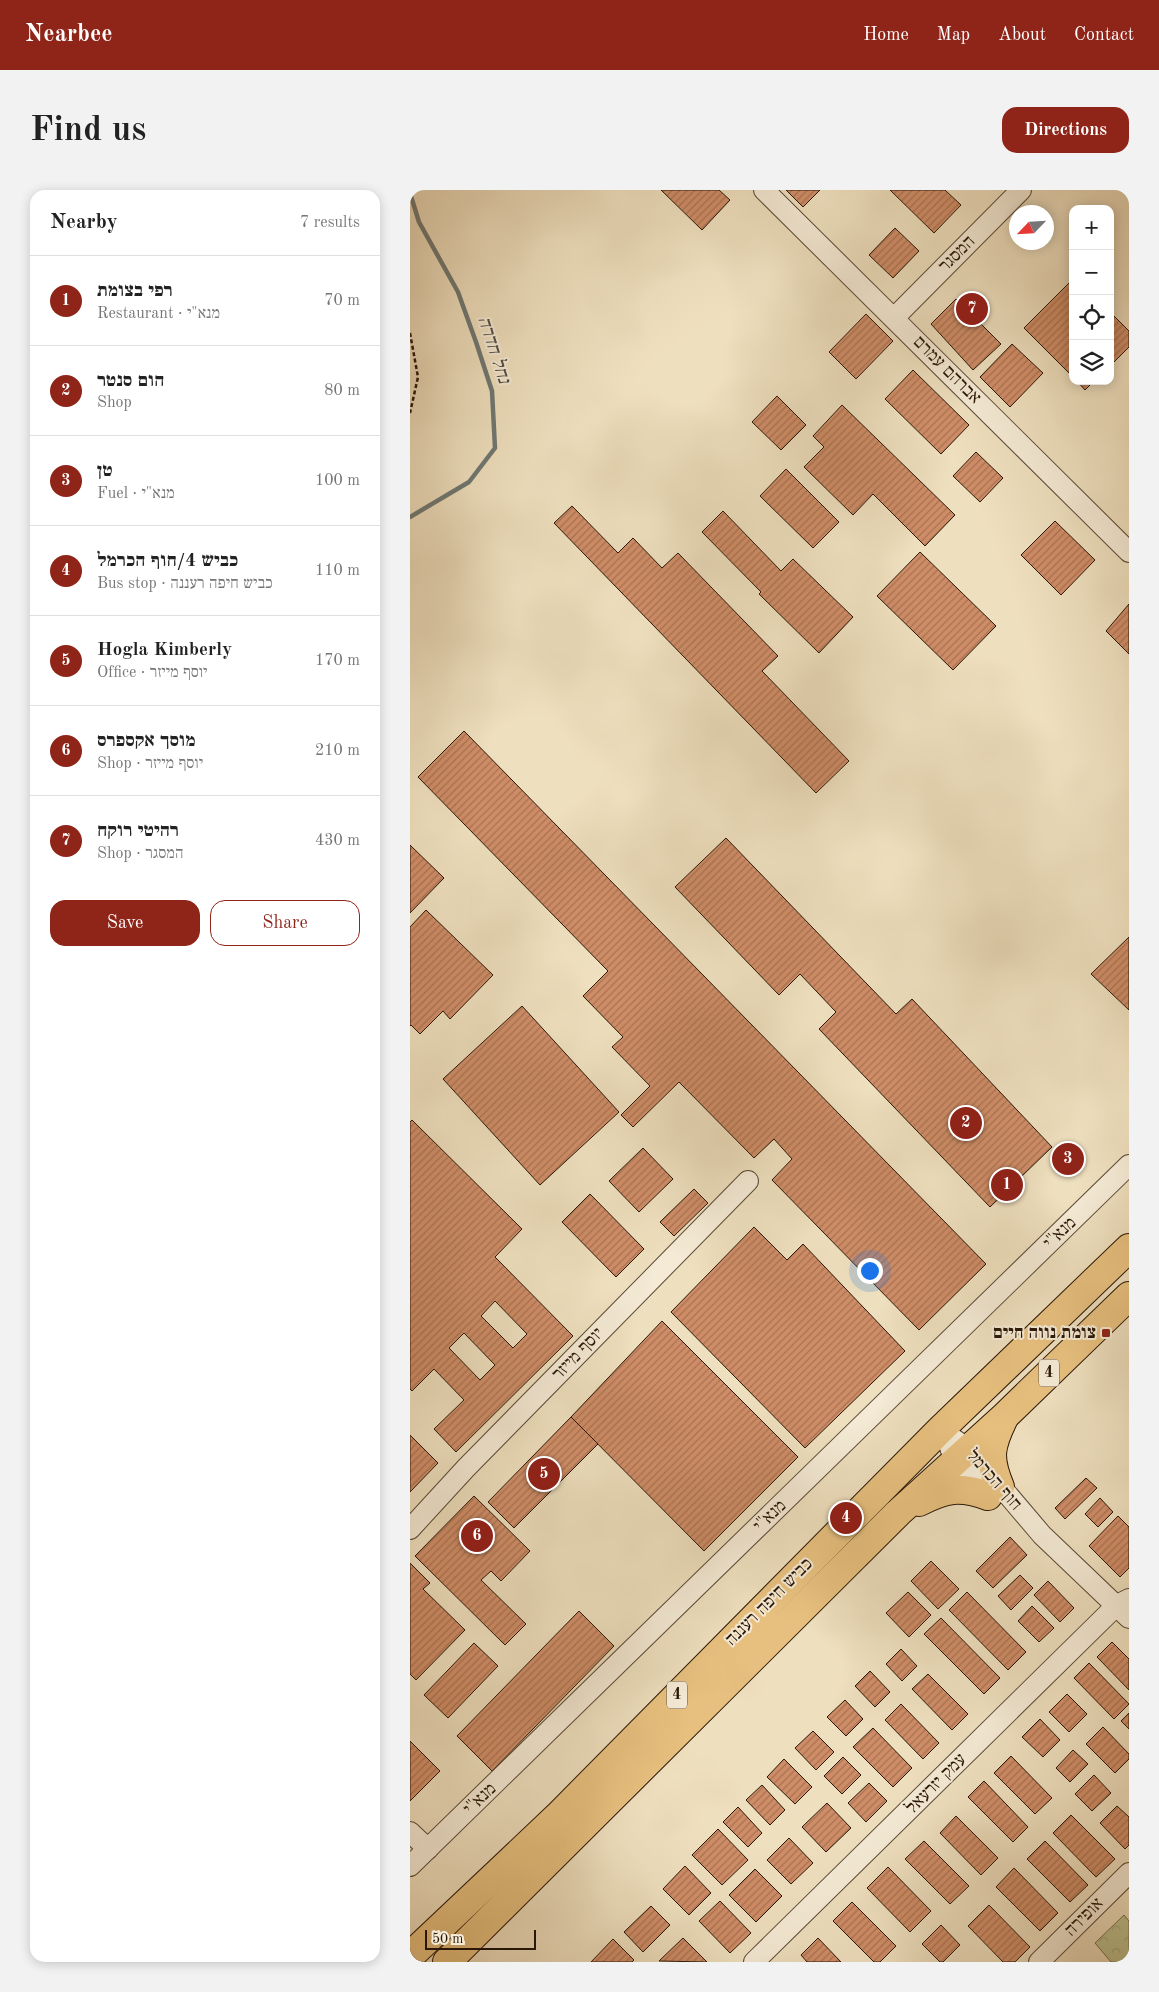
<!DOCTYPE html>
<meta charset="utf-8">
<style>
:root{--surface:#fff;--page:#f2f2f2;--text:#222;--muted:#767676;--line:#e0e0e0;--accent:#8f2418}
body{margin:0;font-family:"Old Standard TT","Frank Ruhl Libre",serif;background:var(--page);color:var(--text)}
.controls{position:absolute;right:15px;top:15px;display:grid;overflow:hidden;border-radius:10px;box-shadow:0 2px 12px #0003}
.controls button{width:45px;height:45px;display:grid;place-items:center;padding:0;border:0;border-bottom:1px solid var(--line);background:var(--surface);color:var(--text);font:25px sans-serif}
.compass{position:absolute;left:599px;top:15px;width:45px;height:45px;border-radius:50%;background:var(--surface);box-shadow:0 2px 12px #0003;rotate:245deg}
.scale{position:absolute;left:15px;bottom:12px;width:111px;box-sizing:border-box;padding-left:5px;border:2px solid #2a1708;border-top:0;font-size:14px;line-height:18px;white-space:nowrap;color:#2a1708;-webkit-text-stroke:4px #f4ead5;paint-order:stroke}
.you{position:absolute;left:459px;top:1080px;width:18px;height:18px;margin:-12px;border:4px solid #fff;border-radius:50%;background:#1a73e8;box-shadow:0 0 0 8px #1a73e833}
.badge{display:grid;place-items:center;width:32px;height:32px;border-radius:50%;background:var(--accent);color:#fff;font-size:16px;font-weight:700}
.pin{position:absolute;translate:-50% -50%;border:2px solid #fff;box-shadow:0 1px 5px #0006}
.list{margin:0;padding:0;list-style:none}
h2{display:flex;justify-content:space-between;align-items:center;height:65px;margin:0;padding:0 20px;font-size:21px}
h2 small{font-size:16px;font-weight:400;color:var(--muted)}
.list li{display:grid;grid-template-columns:32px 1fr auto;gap:15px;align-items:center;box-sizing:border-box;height:90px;padding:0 20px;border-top:1px solid var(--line)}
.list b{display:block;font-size:19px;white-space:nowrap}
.list p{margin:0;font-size:16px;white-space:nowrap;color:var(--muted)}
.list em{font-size:16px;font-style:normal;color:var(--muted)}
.actions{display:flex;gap:10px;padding:15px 20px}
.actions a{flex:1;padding:11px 0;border:1px solid var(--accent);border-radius:15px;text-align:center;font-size:18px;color:var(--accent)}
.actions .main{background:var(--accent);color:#fff}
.icon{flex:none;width:28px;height:28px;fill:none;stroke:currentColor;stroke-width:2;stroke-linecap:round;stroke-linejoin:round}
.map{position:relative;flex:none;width:719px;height:1772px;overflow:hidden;border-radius:15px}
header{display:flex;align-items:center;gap:30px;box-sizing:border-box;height:70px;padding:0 25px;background:var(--accent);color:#fff}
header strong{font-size:24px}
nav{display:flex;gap:28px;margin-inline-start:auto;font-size:18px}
.intro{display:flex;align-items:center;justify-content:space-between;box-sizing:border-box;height:120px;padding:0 30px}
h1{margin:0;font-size:35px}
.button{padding:12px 22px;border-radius:15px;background:var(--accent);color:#fff;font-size:18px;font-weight:700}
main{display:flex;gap:30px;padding:0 30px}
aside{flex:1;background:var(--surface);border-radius:15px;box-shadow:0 2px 12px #0003}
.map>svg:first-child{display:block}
</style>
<header>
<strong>Nearbee</strong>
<nav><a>Home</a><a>Map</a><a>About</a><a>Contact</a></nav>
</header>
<div class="intro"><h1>Find us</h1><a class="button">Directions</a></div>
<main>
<aside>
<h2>Nearby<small>7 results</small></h2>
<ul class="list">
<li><span class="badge">1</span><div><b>רפי בצומת</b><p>Restaurant · מנא&quot;י</p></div><em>70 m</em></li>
<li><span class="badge">2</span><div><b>הום סנטר</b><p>Shop</p></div><em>80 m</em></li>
<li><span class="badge">3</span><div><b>טן</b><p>Fuel · מנא&quot;י</p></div><em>100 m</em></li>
<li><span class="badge">4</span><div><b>כביש 4/חוף הכרמל</b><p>Bus stop · כביש חיפה רעננה</p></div><em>110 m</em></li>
<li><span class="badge">5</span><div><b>Hogla Kimberly</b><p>Office · יוסף מייזר</p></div><em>170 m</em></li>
<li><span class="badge">6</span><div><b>מוסך אקספרס</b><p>Shop · יוסף מייזר</p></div><em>210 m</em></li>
<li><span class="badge">7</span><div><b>רהיטי רוקח</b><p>Shop · המסגר</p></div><em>430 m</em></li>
</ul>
<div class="actions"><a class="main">Save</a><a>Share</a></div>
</aside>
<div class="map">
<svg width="719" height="1772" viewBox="0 0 719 1772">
<defs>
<pattern id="park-crowns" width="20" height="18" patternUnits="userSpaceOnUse" patternTransform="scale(1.25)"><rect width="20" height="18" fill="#bcc18f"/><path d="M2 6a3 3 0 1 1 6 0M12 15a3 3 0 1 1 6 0" fill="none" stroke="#a2a57a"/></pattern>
<pattern id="building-hatch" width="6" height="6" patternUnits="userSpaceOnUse" patternTransform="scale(1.25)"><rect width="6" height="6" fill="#cf8d67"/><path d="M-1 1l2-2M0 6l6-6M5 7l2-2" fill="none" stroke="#a87253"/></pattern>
</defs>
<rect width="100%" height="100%" fill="#eedfbe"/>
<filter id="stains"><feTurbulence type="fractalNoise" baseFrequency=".004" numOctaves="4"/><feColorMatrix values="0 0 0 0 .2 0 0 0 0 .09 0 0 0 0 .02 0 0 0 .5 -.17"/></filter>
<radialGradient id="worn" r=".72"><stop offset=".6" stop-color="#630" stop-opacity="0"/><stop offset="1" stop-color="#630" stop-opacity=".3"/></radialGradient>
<!-- park -->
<path fill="url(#park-crowns)" stroke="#736c4c" d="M714 1725 719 1731V1772H701L685 1753Z"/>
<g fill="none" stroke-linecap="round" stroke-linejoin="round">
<!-- stream -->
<path stroke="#707974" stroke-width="4.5" d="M0 3 9 32 48 102 66 152 82 201 85 258 59 292 0 327"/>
</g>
<!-- building -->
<g fill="url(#building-hatch)" stroke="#2a1708" fill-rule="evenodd">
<path d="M251 0H309L320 10 292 40Z"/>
<path d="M376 0H410L393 17Z"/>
<path d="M480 0H535L551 15 524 43Z"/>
<path d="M485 38 509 61 483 88 459 65Z"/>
<path d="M663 89V187L614 138Z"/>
<path d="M546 109 591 154 563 180 521 134Z"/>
<path d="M700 122 719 141V157L700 176Z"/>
<path d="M456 124 483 151 446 189 419 162Z"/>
<path d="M602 154 633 183 600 217 570 187Z"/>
<path d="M503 180 559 235 531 264 475 209Z"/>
<path d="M667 191H684L675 200Z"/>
<path d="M367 206 396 235 371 260 342 232Z"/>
<path d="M432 215 545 325 515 356 463 304 443 325 394 277 414 257 403 246Z"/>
<path d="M566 262 593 288 570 312 543 286Z"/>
<path d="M376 279 429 332 403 358 350 306Z"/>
<path d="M162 316 208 363 223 348 252 378 268 363 368 466 352 481 439 571 406 603 144 333Z"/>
<path d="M313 321 371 381 383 369 443 427 409 463 349 404 351 402 292 342Z"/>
<path d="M645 331 685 370 651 405 611 365Z"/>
<path d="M510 362 586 436 543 480 467 406Z"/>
<path d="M719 414V464L696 441Z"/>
<path d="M54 541 576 1074 509 1140 362 990 382 969 364 949 344 968 269 892 223 937 211 925 240 896 202 857 213 847 173 806 198 781 8 587Z"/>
<path d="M316 648 486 824 502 809 642 957 580 1017 409 839 426 822 390 784 369 805 265 697Z"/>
<path d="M0 655 34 688 0 723Z"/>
<path d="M16 720 83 785 40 829 33 821 10 844 1 835 0 836V737Z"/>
<path d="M719 747V820L681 784Z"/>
<path d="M112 816 209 922 130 995 33 889Z"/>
<path d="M2 930 112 1039 85 1067 163 1146 46 1262 24 1239 54 1210 24 1179 2 1201 0 1199V932ZM85 1111 117 1144 103 1158 71 1126ZM54 1143 85 1175 70 1190 39 1158Z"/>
<path d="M233 958 263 989 229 1022 199 991Z"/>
<path d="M284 999 298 1013 264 1046 250 1032Z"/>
<path d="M180 1004 234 1059 206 1087 152 1032Z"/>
<path d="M344 1037 377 1070 393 1054 495 1161 395 1258 261 1122Z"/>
<path d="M252 1131 388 1267 294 1361 161 1227Z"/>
<path d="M161 1227 188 1254 104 1338 78 1312Z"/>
<path d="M0 1245 28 1273 0 1302Z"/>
<path d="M676 1288 687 1298 655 1329 645 1318Z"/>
<path d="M64 1306 120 1361 91 1391 81 1381 71 1390 116 1434 95 1455 5 1366Z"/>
<path d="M690 1308 703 1322 688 1337 675 1324Z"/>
<path d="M708 1326 719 1337V1378L710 1387 679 1356Z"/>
<path d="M600 1347 617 1365 583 1398 566 1381Z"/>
<path d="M521 1371 549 1399 528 1419 501 1391Z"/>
<path d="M0 1373 20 1393 13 1399 55 1440 6 1490 0 1484Z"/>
<path d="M610 1385 623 1398 601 1420 588 1406Z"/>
<path d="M638 1391 664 1418 650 1432 624 1405Z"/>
<path d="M498 1402 521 1425 499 1447 476 1423Z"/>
<path d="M557 1402 616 1462 598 1480 539 1420Z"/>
<path d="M622 1416 644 1438 629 1452 608 1431Z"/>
<path d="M169 1421 204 1456 82 1581 47 1546Z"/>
<path d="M531 1428 590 1488 574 1504 514 1444Z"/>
<path d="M702 1452 719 1469V1500L687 1467Z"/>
<path d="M64 1453 88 1476 38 1528 14 1505Z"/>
<path d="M491 1459 507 1476 492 1491 476 1474Z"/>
<path d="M679 1473 719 1514 704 1529 664 1488Z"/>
<path d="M460 1481 480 1502 465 1517 445 1496Z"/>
<path d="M518 1484 558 1524 542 1540 502 1499Z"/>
<path d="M657 1504 677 1524 659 1542 639 1522Z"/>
<path d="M435 1510 453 1529 436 1546 417 1527Z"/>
<path d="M491 1514 529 1553 513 1569 475 1530Z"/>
<path d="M719 1523V1539L711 1531Z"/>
<path d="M630 1529 650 1550 633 1567 612 1547Z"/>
<path d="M693 1537 719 1564V1569L705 1583 676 1554Z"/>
<path d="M463 1538 502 1578 483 1597 443 1557Z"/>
<path d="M403 1541 424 1562 406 1580 385 1558Z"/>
<path d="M0 1551 30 1581 0 1611Z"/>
<path d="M663 1560 678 1574 660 1592 646 1578Z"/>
<path d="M601 1566 642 1608 625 1624 584 1583Z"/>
<path d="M433 1567 451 1585 432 1604 414 1586Z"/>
<path d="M374 1569 402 1597 385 1614 357 1587Z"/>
<path d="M684 1585 701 1603 682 1621 665 1604Z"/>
<path d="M574 1591 618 1637 603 1652 558 1607Z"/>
<path d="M459 1593 477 1611 456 1632 438 1613Z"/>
<path d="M352 1595 375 1620 360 1635 336 1610Z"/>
<path d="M417 1613 441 1638 416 1662 392 1637Z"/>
<path d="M707 1616 719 1627V1655L715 1659 690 1633Z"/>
<path d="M328 1617 352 1643 338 1657 313 1632Z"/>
<path d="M661 1625 705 1669 686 1687 643 1643Z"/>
<path d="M546 1626 588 1668 571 1685 530 1643Z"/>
<path d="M308 1639 338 1670 312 1695 282 1665Z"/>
<path d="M379 1648 403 1673 381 1694 357 1670Z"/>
<path d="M514 1651 559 1696 540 1714 495 1669Z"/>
<path d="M635 1651 678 1695 660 1712 617 1669Z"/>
<path d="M275 1676 301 1703 279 1725 253 1699Z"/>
<path d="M478 1677 521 1721 500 1742 457 1698Z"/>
<path d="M604 1678 648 1723 630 1741 586 1697Z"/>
<path d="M345 1679 372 1706 346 1732 319 1705Z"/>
<path d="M310 1711 341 1743 320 1763 289 1731Z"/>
<path d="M442 1712 486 1756 470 1772H464L423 1731Z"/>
<path d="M579 1715 620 1757 605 1772H593L558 1736Z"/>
<path d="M241 1716 260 1735 233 1762 214 1742Z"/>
<path d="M531 1735 550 1755 533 1772H530L512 1754Z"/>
<path d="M273 1748 297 1772 249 1771Z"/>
<path d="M408 1748 431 1772H397L391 1765Z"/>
<path d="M203 1749 224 1770 222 1772H181Z"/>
</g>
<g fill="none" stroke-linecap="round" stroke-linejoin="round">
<defs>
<g id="minor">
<path d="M354 0 719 362"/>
<path d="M484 128 611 0"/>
<path d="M530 1240 559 1259 632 1345 719 1428"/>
<path d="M540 1258 547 1270 580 1307"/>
<path d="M0 1339 56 1278 338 991"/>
<path d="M0 1642 18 1659"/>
<path d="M0 1676 719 975"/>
<path d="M344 1772 707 1415 719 1409"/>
<path d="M629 1772 719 1683"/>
</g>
<g id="highway">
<path d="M590 1297C578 1268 580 1257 593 1230"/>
<path d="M509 1312C536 1298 550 1296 578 1306"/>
<path d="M0 1766 148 1626 530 1240 719 1058"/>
<path d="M37 1772 488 1323 595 1226 719 1106"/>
</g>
</defs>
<!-- minor casing -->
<use href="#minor" stroke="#5b4936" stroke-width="22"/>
<!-- highway casing -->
<use href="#highway" stroke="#2a1708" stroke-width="30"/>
<!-- path -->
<path stroke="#2a1708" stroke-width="2.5" stroke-dasharray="4 2.5" stroke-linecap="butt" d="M0 143 8 187 0 223"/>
<!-- minor -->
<use href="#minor" stroke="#f4ead5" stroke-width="20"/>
<!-- highway -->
<use href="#highway" stroke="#e7c07f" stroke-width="28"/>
</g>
<!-- markers -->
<rect fill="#8f2418" stroke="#f4ead5" stroke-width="2" x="691" y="1138" width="10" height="10" rx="2.5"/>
<g text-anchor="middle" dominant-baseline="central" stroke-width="4" stroke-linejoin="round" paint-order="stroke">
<!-- shield labels -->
<g fill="#f4ead5" stroke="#675646" stroke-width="1">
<rect x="629" y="1169.5" width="20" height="27" rx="4"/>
<rect x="257" y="1491.5" width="20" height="27" rx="4"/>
</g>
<g font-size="16" font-weight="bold" fill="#2a1708">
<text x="639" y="1183">4</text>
<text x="267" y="1505">4</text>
</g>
<!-- street labels -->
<g font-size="18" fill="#2a1708" stroke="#f4ead5">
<text transform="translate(547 64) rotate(-45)">המסגר</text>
<text transform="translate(537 180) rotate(45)">אברהם עמרם</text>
<text transform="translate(650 1043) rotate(-44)">מנא"י</text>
<text transform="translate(168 1164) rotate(-46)">יוסף מייזר</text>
<text transform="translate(584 1290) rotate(49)">חוף הכרמל</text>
<text transform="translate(360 1326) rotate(-44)">מנא"י</text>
<text transform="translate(359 1412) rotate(-45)">כביש חיפה רעננה</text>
<text transform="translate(526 1594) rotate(-45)">עמק יזרעאל</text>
<text transform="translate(70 1609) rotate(-44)">מנא"י</text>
<text transform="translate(674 1727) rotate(-45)">אופירה</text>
</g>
<!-- poi labels -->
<g font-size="18" font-weight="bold" fill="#2a1708" stroke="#f4ead5" text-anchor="end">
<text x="686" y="1143">צומת נווה חיים</text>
</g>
<!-- water labels -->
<g font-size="19" font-style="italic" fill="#535047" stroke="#f4ead5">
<text transform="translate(83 160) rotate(72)">נחל חדרה</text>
</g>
</g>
<rect width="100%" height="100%" filter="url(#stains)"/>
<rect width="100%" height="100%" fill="url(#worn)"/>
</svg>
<div class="controls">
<button>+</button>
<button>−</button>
<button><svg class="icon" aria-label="locate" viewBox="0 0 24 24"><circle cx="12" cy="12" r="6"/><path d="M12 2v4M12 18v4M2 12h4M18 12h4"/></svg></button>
<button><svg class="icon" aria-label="layers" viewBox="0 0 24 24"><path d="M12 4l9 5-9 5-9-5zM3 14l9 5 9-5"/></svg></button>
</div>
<svg class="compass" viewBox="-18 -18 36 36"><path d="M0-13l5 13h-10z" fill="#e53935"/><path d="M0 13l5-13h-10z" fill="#767676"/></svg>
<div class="scale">50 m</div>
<div class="you"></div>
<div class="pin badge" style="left:597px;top:995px">1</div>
<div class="pin badge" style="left:556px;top:933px">2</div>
<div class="pin badge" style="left:658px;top:969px">3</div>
<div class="pin badge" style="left:436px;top:1328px">4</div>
<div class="pin badge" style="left:134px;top:1284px">5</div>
<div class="pin badge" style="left:67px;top:1346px">6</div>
<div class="pin badge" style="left:562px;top:119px">7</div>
</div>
</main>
